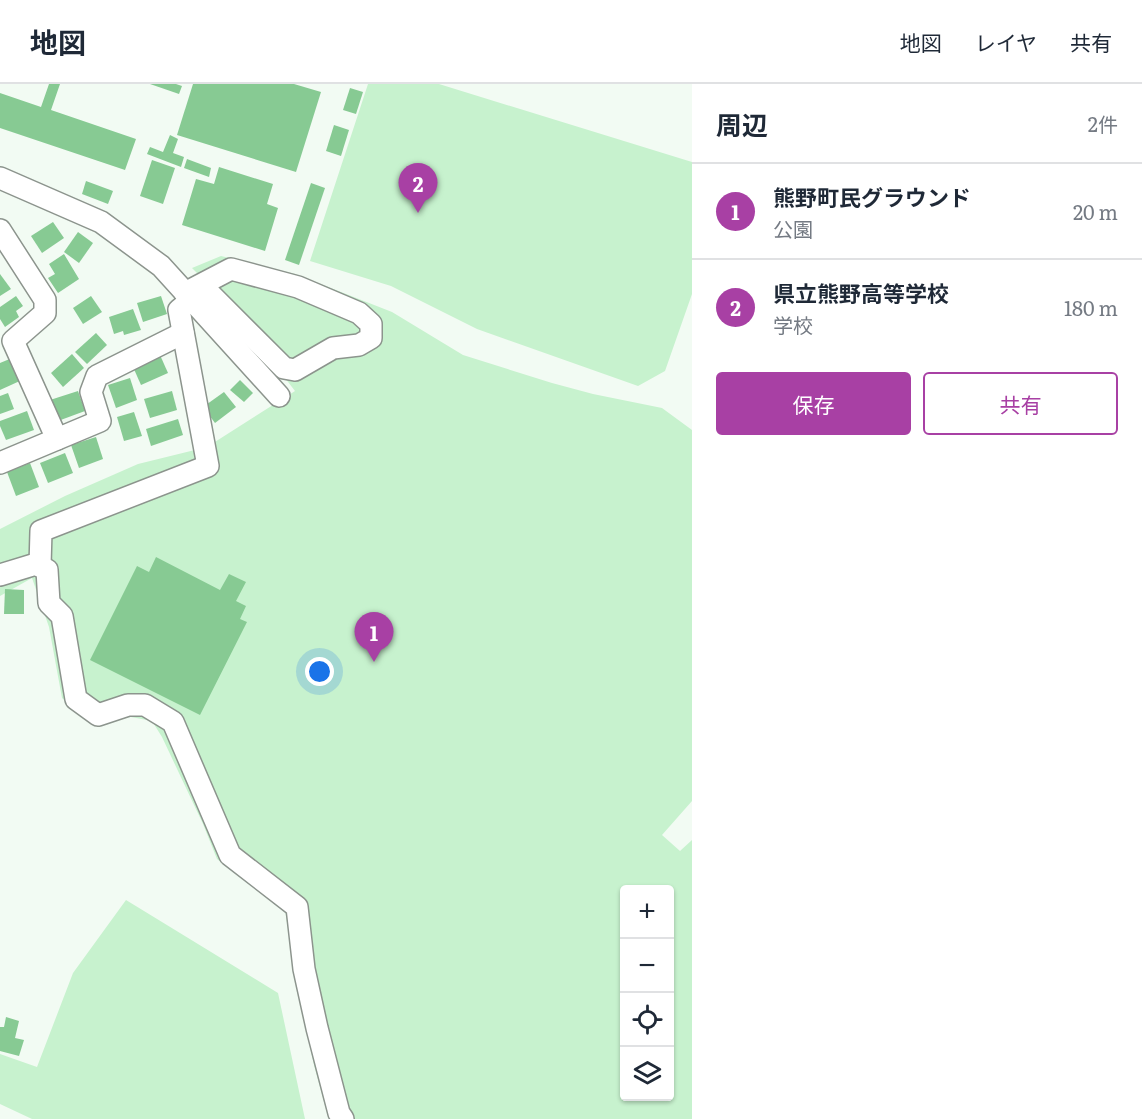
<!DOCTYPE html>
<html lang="ja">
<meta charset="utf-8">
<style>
:root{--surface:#fff;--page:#f6f6f7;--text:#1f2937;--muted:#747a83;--line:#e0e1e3;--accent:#a840a4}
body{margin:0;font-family:Literata,"Noto Sans JP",serif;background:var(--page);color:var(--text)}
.controls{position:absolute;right:18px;bottom:18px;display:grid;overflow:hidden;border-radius:6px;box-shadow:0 2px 4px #0004}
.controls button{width:54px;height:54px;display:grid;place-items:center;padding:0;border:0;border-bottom:2px solid var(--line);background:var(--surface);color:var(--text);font:30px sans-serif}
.you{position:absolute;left:320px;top:588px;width:21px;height:21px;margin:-15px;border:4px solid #fff;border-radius:50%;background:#1a73e8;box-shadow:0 0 0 9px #1a73e833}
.badge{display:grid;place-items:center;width:39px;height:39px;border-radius:50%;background:var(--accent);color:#fff;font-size:20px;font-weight:700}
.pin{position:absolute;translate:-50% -50px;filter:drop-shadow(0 2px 3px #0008)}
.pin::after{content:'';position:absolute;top:32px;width:21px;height:18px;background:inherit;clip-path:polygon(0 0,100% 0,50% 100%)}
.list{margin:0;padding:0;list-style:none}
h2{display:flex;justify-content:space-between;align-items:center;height:78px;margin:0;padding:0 24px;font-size:26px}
h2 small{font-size:20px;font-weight:400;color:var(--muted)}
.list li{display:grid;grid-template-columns:39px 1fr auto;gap:18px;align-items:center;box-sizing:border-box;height:96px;padding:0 24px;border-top:2px solid var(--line)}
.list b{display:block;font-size:22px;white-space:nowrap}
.list p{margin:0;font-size:20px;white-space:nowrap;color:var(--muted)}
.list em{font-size:20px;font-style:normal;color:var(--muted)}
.actions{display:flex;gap:12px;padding:18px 24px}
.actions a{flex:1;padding:14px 0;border:2px solid var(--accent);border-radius:6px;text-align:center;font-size:21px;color:var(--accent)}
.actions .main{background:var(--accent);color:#fff}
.icon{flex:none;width:33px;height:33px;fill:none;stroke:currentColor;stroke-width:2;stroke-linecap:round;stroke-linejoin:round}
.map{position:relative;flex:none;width:692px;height:1035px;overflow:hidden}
header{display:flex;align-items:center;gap:36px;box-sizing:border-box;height:84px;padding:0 30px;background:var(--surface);border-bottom:2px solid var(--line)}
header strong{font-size:28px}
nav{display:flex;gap:33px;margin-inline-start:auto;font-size:21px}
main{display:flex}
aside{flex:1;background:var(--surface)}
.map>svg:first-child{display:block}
</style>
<header>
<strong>地図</strong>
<nav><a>地図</a><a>レイヤ</a><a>共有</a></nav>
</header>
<main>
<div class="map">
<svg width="692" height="1035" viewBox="0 0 692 1035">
<rect width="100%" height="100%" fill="#f2fbf3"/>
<!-- green -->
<g fill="#c7f2ce" fill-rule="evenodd">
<path d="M368 0H439L692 78V210L665 287 638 302 477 245 391 202 310 177Z"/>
<path d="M221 172 295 190 392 228 463 271 552 299 593 310 662 324 692 346V717L662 751 680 767 692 756V1035H331L328 1032 314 981 297 901 285 826 217 775 203 740 162 653 152 637 131 633 89 637 62 614 49 543 32 494 0 512V445L65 412 138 380 207 363 295 307 228 220 192 184ZM624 806H670V1012H624Z"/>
<path d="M126 816 278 909 305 1035H32L0 1020V970L37 983 73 889Z"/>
</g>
<!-- building -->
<g fill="#87ca93">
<path d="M49 0H60L51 26 136 55 125 86 0 44V9L41 23Z"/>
<path d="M150 0H176L182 2 179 10Z"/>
<path d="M193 0H294L321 8 296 88 177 51Z"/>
<path d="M350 4 363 8 356 30 343 26Z"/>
<path d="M334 41 349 46 341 72 326 67Z"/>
<path d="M170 51 178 55 173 69 184 73 181 83 147 70 150 63 163 68Z"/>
<path d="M187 75 211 84 209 93 184 84Z"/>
<path d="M152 76 175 84 163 120 140 112Z"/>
<path d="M219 83 273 100 267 120 278 124 265 167 182 141 196 95 214 100Z"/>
<path d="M86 97 113 107 108 120 82 110Z"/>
<path d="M311 99 325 104 299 181 285 176Z"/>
<path d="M53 138 64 154 42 169 31 152Z"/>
<path d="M78 148 93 159 79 179 64 168Z"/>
<path d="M64 170 79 195 58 209 48 194 55 190 49 180Z"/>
<path d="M0 190 11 205 0 212Z"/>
<path d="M16 212 23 222 16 227 19 233 5 243 0 235V223Z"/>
<path d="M91 212 102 228 83 240 73 224Z"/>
<path d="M161 212 167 230 143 238 137 219Z"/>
<path d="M133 225 141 246 124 251 123 247 114 250 109 233Z"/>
<path d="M96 249 107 261 87 280 75 268Z"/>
<path d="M72 270 84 284 63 303 51 289Z"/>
<path d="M160 271 168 289 141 301 133 283Z"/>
<path d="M12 274 22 296 0 306V279Z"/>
<path d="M130 294 137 316 116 324 108 301Z"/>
<path d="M240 296 253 309 244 318 230 306Z"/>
<path d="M78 307 85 327 58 337 50 316Z"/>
<path d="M172 307 177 326 150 334 144 315Z"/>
<path d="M224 308 236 323 215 339 203 323Z"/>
<path d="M8 309 14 325 0 330V312Z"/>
<path d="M27 327 34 346 6 356 0 342V337Z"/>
<path d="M134 328 142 352 124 357 117 333Z"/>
<path d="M178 335 183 351 151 362 146 345Z"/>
<path d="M96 353 103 375 79 384 71 361Z"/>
<path d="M65 369 73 389 48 399 40 379Z"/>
<path d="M30 379 39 403 16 412 7 388Z"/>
<path d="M156 473 220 506 229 490 246 498 236 517 246 522 240 535 247 538 200 631 90 576 137 482 149 488Z"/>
<path d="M5 505 24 506V530H4Z"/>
<path d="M6 933 19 937 15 954 24 956 19 972 0 967V943H4Z"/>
</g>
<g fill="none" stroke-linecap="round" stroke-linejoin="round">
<defs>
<g id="minor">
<path d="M0 94 101 138 161 182 279 312"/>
<path d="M0 146 45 216V229L13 257 57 355"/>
<path d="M185 209 231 185 298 203 359 229 371 240V254L359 261 333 264 295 286 284 284 208 208 205 199"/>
<path d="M0 379 100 337 91 308 97 292 183 249"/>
<path d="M40 482 41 447 208 382 179 226 191 216"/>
<path d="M0 491 36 480 47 486 49 519 62 532 76 615 98 631 128 621H145L173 638 230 771 297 823 304 885 317 944 339 1029 343 1035"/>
</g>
</defs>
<!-- minor casing -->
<use href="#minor" stroke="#8c948d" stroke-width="24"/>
<!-- minor -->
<use href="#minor" stroke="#fff" stroke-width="21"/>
</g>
</svg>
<div class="controls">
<button>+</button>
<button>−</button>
<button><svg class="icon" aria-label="locate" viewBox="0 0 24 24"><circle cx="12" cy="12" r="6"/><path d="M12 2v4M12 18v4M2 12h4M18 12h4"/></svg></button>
<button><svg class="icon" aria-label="layers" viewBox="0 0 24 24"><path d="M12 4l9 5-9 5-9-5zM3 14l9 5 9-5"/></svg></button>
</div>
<div class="you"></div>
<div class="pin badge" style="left:374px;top:578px">1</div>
<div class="pin badge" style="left:418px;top:129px">2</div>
</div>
<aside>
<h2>周辺<small>2件</small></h2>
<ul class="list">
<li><span class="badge">1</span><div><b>熊野町民グラウンド</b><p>公園</p></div><em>20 m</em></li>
<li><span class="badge">2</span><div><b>県立熊野高等学校</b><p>学校</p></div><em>180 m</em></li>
</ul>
<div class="actions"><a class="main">保存</a><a>共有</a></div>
</aside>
</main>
